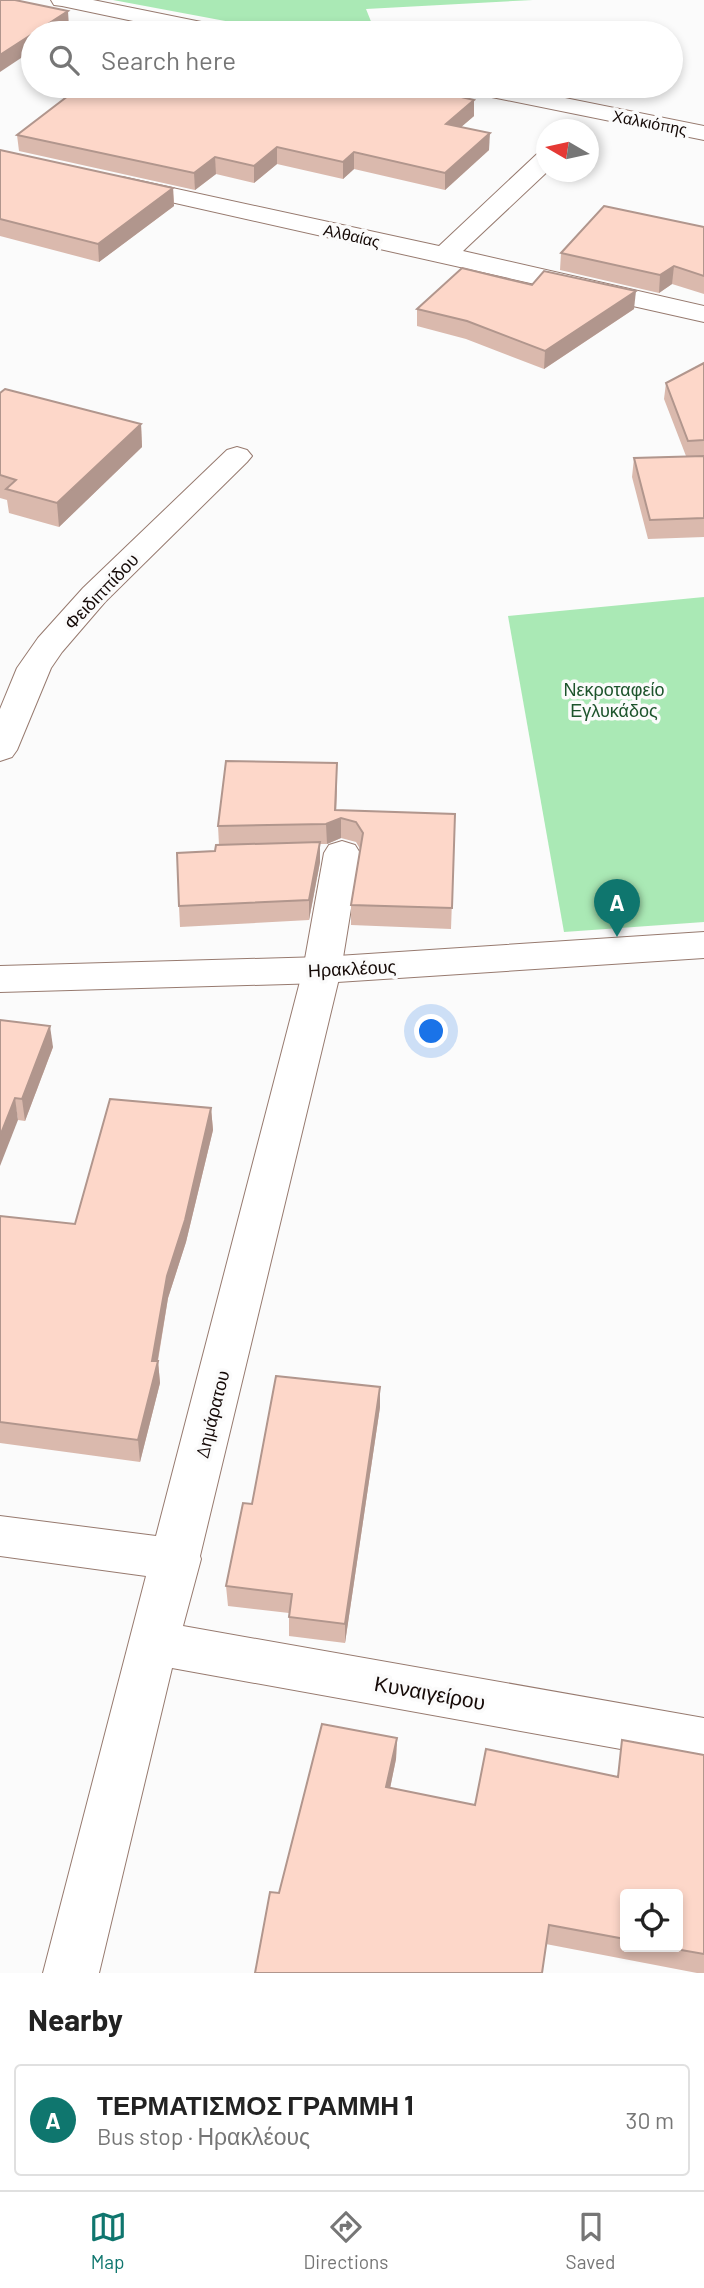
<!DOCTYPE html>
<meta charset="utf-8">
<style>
:root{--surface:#fff;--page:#f2f2f2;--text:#222;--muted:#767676;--line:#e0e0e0;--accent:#0f766e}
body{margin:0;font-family:Barlow,sans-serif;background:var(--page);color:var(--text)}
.controls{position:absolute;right:21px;bottom:21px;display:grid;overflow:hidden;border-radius:7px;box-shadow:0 4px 10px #0003}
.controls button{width:63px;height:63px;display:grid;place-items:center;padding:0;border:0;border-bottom:2px solid var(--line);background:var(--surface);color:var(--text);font:35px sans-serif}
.compass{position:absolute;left:536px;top:119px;width:63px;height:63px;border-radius:50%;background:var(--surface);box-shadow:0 4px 10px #0003;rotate:279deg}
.you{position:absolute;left:432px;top:1032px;width:24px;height:24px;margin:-18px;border:5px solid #fff;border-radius:50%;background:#1a73e8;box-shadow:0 0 0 10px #1a73e833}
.badge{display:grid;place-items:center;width:46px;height:46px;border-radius:50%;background:var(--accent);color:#fff;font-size:23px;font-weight:700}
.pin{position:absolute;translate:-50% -58px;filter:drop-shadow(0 2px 4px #0008)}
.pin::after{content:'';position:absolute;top:37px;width:24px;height:21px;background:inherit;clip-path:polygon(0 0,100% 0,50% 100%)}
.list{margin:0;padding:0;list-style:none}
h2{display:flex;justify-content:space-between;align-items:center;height:91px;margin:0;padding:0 28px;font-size:30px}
h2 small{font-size:23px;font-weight:400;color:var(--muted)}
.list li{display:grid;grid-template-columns:46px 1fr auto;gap:21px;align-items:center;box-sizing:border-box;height:112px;margin:0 14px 14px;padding:0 14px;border:2px solid var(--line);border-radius:7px}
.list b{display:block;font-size:26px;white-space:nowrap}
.list p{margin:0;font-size:23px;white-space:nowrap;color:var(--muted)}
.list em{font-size:23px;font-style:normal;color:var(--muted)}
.icon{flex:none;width:38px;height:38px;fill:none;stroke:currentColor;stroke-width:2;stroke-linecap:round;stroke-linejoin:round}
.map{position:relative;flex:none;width:704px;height:1973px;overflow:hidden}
.search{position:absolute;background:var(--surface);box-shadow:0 4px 10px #0003;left:21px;right:21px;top:21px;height:77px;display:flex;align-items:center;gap:18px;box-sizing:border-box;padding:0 24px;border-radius:38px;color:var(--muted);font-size:26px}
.sheet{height:217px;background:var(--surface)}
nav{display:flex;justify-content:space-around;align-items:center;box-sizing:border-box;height:98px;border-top:2px solid var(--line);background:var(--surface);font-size:19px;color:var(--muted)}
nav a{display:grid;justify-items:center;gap:4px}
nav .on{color:var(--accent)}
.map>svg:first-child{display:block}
</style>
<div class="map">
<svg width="704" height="1973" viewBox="0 0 704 1973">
<rect width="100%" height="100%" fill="#fbfbfb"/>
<!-- green -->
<g fill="#aae9b5">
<path d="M113 0H533L366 9 374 29 580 24 584 33H290Z"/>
<path d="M704 597V922L564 932 508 616Z"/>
</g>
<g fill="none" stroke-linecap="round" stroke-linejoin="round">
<defs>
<g id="street">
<path d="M51 0H93L221 26 229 28 232 33H190L62 6 54 5Z"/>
<path d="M460 86H505L704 126V140L472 93 464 91Z"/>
<path d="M546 152 547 172 463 251 704 306V322L122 191 113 189 110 184 113 179 122 177 439 246 537 154Z"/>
<path d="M237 447 247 450 252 456 247 462 105 602 62 652 51 668 17 750 12 757 0 761V709L17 668 38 638 83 588 227 450Z"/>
<path d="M342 841 355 845 360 853 341 970 200 1556 201 1559 183 1626 704 1718V1764L172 1668 99 1973H43L146 1576 0 1556V1516L156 1536 303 970 324 853 329 845Z"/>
</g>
<path id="secondary" d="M704 932V958L322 983 0 992V966L322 957Z"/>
</defs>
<!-- street casing -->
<use href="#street" stroke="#977a6f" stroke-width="2"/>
<!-- secondary casing -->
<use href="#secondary" stroke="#977a6f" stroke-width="2"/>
<!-- street -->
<use href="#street" fill="#fff" fill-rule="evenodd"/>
<!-- secondary -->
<use href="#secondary" fill="#fff" fill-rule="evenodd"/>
</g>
<!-- wall -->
<g fill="#dab9ad" fill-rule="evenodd">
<path d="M467 88V98L474 116 461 127 489 150 445 190 354 169 343 179 277 164 254 183 216 174 195 190 19 151 17 135Z"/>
<path d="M0 150 173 188 174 206 99 262 0 236Z"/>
<path d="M704 227V294L672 284 659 293 560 270 561 253Z"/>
<path d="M417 309H634L544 369 466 339 417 326Z"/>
<path d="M704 363V537L648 539 632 477 634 458 686 456 664 399 666 383Z"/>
<path d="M0 393 141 424 142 447 59 527 9 513 7 500 0 498Z"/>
<path d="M337 782 336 810 455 814 451 929 351 925V905L360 849 356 842 341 838 327 844H320V862L309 920 180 927 179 906 219 845 218 826Z"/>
<path d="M0 1020 53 1047 25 1121 18 1120Z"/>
<path d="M211 1108 213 1130 186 1242 168 1298 158 1361 160 1383 140 1462 0 1443V1216L75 1224Z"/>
<path d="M380 1407 345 1643 289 1636V1613L228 1606 226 1586 252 1504Z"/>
<path d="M397 1738 396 1759 390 1788 475 1805 617 1777 704 1755V1973H697L279 1893ZM625 1894 678 1947H625Z"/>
</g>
<!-- shaded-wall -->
<g fill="#b1968d">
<path d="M68 11 69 27 59 33H34Z"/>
<path d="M33 34V50L0 72V55Z"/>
<path d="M467 88 466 104 457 96Z"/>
<path d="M474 100V116L446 140V124Z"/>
<path d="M490 133 489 150 445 190V173Z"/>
<path d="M277 147V164L254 183V166Z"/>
<path d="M354 152V169L343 179V162Z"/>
<path d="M215 157 216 174 195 190 194 173Z"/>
<path d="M173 188 174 206 99 262 98 244Z"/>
<path d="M674 266 672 284 659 293 660 275Z"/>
<path d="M636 291 634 309 544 369 545 351Z"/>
<path d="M141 424 142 447 59 527 57 503Z"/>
<path d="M337 763 336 820 341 818V838L327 844 326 824Z"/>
<path d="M320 842V862L309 920V900Z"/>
<path d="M50 1026 53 1047 25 1121 22 1099Z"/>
<path d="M15 1098 18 1120 0 1166V1136Z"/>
<path d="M211 1108 213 1130 186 1242 168 1298 157 1364 158 1361 160 1383 140 1462 138 1440 167 1276Z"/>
<path d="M380 1387V1407L345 1643V1624Z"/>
<path d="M397 1738 396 1759 386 1808V1787Z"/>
</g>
<!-- building -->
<g fill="#fdd7c9" stroke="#b1968d" stroke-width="2">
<path d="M0 0H15L68 11 0 55Z"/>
<path d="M182 29 204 33H176Z"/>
<path d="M155 30 171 33H151Z"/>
<path d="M81 86H458L467 88 457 96 474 100 446 124 490 133 445 173 354 152 343 162 277 147 254 166 215 157 194 173 17 135Z"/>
<path d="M0 150 173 188 98 244 0 219Z"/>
<path d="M604 206 704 227V276L674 266 660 275 561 253Z"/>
<path d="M462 268 532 285 544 271 636 291 545 351 467 321 417 309Z"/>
<path d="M704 363V440L688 441 666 383Z"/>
<path d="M5 389 141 424 57 503 6 489 16 480 0 475V393Z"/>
<path d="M704 456V518L650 520 634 458Z"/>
<path d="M226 761 337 763 335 810 455 814 452 908 351 905 363 833 356 822 341 818 326 824 218 826Z"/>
<path d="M320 842 309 900 179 906 177 853 215 851 216 845Z"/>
<path d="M0 1020 50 1026 22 1099 15 1098 0 1136Z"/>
<path d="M110 1099 211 1108 185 1220 167 1276 152 1361H158L138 1440 0 1422V1216L75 1224Z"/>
<path d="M276 1376 380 1387 345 1624 289 1617 292 1594 226 1586 243 1503 252 1504Z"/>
<path d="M322 1724 397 1738 386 1787 475 1805 486 1749 618 1777 622 1740 704 1755V1954L664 1947H678V1894H625V1939L549 1925 542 1973H255L270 1892 279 1893Z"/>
</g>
<g text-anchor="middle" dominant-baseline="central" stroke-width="7" stroke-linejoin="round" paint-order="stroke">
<!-- far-street labels -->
<g font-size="16" fill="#150a07" stroke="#fbfbfb">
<text transform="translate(650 122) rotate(11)">Χαλκιόπης</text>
<text transform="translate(352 235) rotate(13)">Αλθαίας</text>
</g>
<!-- street labels -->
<g font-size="18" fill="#150a07" stroke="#fbfbfb">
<text transform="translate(101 591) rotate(-46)">Φειδιππίδου</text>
<text transform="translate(352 968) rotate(-3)">Ηρακλέους</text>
<text transform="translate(212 1414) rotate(-76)">Δημάρατου</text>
</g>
<!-- park labels -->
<g font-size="18" fill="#1d542c" stroke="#fbfbfb">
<text x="614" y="689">Νεκροταφείο<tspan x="614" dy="21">Εγλυκάδος</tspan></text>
</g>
<!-- near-street labels -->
<g font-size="21" fill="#150a07" stroke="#fbfbfb">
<text transform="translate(430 1692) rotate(10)">Κυναιγείρου</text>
</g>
</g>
</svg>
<div class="controls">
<button><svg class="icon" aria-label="locate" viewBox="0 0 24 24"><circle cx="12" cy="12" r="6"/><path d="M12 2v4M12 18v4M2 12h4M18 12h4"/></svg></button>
</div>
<svg class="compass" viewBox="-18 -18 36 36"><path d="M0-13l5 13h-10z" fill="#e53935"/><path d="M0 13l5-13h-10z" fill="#767676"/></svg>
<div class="you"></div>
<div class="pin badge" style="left:617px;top:937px">A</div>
<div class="search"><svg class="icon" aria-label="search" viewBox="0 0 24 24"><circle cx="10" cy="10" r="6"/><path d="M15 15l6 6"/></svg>Search here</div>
</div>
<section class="sheet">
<h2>Nearby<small></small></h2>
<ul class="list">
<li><span class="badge">A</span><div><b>ΤΕΡΜΑΤΙΣΜΟΣ ΓΡΑΜΜΗ 1</b><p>Bus stop · Ηρακλέους</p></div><em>30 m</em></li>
</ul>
</section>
<nav>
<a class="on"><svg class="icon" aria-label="map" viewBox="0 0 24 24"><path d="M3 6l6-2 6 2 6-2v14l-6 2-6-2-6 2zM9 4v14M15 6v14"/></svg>Map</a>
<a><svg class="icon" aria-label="directions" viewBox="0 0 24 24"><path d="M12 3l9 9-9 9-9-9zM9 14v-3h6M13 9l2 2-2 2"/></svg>Directions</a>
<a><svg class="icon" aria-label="saved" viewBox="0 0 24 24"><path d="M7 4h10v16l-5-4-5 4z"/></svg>Saved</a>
</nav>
